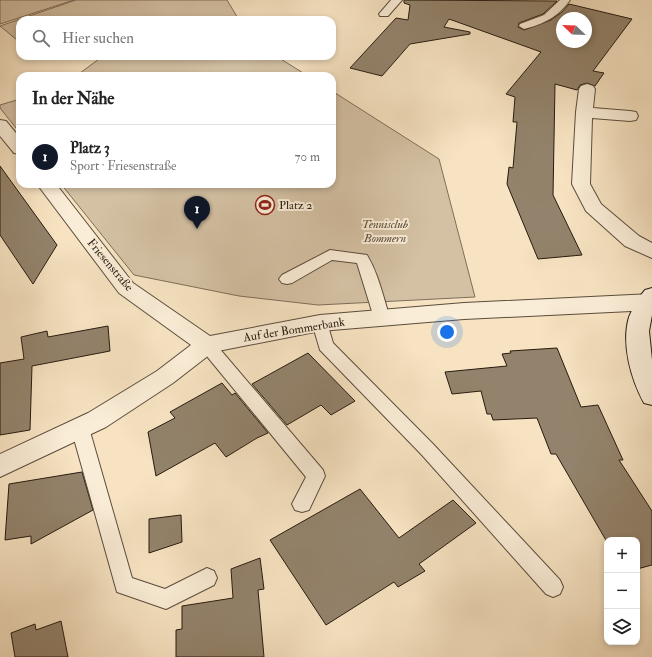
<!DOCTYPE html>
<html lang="de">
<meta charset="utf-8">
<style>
:root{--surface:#fff;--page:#f2f2f2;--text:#222;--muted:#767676;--line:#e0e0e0;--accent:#111827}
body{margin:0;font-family:"IM FELL Double Pica",serif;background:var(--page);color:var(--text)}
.controls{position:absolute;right:12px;bottom:12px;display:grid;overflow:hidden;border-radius:8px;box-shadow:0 2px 6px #0003}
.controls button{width:36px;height:36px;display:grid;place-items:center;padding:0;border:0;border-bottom:1px solid var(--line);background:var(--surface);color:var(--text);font:20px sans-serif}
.compass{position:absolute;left:556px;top:12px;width:36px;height:36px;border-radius:50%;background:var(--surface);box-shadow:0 2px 6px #0003;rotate:293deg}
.you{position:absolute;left:447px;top:332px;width:14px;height:14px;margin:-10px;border:3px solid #fff;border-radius:50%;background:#1a73e8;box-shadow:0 0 0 6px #1a73e833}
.badge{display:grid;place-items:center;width:26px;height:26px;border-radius:50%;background:var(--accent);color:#fff;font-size:13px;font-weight:700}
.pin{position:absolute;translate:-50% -33px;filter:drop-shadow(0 1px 2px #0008)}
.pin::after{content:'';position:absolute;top:21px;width:14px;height:12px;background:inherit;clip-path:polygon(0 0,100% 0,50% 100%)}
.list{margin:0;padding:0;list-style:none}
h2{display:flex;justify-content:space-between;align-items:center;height:52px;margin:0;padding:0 16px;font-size:17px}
h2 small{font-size:13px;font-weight:400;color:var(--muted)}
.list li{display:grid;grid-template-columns:26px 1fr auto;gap:12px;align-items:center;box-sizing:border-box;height:64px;padding:0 16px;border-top:1px solid var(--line)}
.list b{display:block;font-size:15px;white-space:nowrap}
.list p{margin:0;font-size:13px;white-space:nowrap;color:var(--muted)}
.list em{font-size:13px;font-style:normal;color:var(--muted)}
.icon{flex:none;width:22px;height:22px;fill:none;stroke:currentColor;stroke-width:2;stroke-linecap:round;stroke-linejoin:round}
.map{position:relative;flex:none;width:652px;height:657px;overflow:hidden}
.search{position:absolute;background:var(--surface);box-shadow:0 2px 6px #0003;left:16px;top:16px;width:320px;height:44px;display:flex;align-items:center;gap:10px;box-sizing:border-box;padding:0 14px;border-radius:12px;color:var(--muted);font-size:15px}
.panel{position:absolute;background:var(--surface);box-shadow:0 2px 6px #0003;left:16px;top:72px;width:320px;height:116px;border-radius:12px}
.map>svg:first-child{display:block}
</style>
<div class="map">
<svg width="652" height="657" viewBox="0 0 652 657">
<rect width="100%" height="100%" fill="#f7e3c2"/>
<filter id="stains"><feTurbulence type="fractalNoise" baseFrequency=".005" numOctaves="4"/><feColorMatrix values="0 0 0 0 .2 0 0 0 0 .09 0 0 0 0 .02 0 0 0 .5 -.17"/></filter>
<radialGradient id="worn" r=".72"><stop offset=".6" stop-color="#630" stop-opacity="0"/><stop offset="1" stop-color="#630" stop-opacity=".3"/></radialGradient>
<!-- green -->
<g fill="#d4c1a4" stroke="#7e6e5a">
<path d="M0 0H74L0 24Z"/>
<path d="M76 0H227L239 20H20V40H17L0 26Z"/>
<path d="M103 56H276L308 76H76Z"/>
<path d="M332 91 439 159 475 297 318 305 239 296 134 275 61 184H332Z"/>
<path d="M20 99V133L0 108V105Z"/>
</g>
<!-- building -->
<g fill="#93836c" stroke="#271b0f" fill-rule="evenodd">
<path d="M404 0 557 1 543 14 519 23 518 27 524 30 551 20 562 12 569 4 632 19 593 71 604 73 595 86 587 83 580 85 577 90 555 84 553 195 582 255 538 259 507 184 509 167 513 168 517 122H513L515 97 506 94 541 52 449 19 444 27 470 32V34L410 44 382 76 350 68 396 18 408 20 410 5 404 3ZM562 18H586V42H562Z"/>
<path d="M0 166 57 245 33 284 0 235Z"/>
<path d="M108 326 110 351 32 366 30 430 0 435V363L24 359 21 337 47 331 48 337Z"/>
<path d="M557 348 581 407 598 405 623 460H619L652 511V565L637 569V540H607V542L556 454H551L537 418 493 420 491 414H487L481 391 452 394 445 372 507 366 502 354 511 353 510 351Z"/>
<path d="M308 353 355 401 331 415 321 405 287 425 252 384Z"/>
<path d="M222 383 232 395 235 393 268 433 257 438 226 457 215 443 156 476 148 432 175 418 170 412Z"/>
<path d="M82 472 93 510 31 544V536L5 540 9 484Z"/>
<path d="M360 489 399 538 453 500 476 523 419 564 425 571 398 587 394 582 326 625 270 540Z"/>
<path d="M181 515 182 542 149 553V519Z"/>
<path d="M260 558 264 589 258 590 264 657H176V630L182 629V606L233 598 231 569Z"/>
<path d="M61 621 68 657H15L11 633 35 624 36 630Z"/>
</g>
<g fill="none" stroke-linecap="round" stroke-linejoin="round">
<defs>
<g id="lane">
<path d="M391 0H402L388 16H380L379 14Z"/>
<path d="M560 0H570C558 17 544 24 524 29L519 26 520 24 544 15Z"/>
<path d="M330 250 367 255C379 275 383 297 390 318L388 322 382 324 376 322 374 318 357 263 332 260 292 283 287 284 282 283 279 279 282 275Z"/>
<path d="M320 317 326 319 333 343 433 444 560 580 563 587 560 594 553 597 546 594 421 454 320 350 312 323 314 319Z"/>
<path d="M207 339 213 341 323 470 325 476 309 510 302 512 295 510 292 504 306 477 201 349 199 345 201 341Z"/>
<path d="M80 421 86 423 89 428 132 578 165 589 207 568 214 571 217 578 214 585 166 609 117 592 71 428 74 423Z"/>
</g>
<g id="street">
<path d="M587 84 593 86 595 89 593 108 630 111 636 112 638 116 636 120 630 121 592 118 590 184 601 204 639 236 652 243V258L625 246 586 211 572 184 576 112 579 89 581 86Z"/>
<path d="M0 120 6 121 20 138V154L14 153 0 136Z"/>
<path d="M37 184H56L133 283 210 336 320 315 464 303 652 294V310L464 319 320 331 213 352 173 383 106 427 0 477V454L88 413 157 371 191 345 119 293Z"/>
</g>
<path id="secondary" d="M652 288V315L649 331 652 360V405L644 403C631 379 621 344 629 317 633 307 638 298 645 290Z"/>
</defs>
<!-- lane casing -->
<use href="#lane" stroke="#5b4d3c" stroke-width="2"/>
<!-- street casing -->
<use href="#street" stroke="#5b4d3c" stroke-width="2"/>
<!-- secondary casing -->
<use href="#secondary" stroke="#271b0f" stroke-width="2"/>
<!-- lane -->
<use href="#lane" fill="#faedd7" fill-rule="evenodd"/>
<!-- street -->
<use href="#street" fill="#faedd7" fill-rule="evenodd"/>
<!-- secondary -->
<use href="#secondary" fill="#faedd7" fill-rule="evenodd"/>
</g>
<!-- icons -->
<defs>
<symbol id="stadium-ring" viewBox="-11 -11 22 22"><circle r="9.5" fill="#faedd7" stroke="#8f2418" stroke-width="1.5"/><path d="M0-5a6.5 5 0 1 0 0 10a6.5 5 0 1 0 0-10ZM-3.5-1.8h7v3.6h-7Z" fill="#8f2418"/></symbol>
</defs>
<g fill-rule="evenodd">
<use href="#stadium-ring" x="254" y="194" width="22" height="22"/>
</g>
<g text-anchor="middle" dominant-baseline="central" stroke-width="4" stroke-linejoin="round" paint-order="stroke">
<!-- poi labels -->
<g font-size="12" fill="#271b0f" stroke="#faedd7" text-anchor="start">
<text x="279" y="205">Platz 2</text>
</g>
<!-- park labels -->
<g font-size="12" font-style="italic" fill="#5b4d3c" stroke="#faedd7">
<text x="385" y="224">Tennisclub<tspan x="385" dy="14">Bommern</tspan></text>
</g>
<!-- street labels -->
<g font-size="12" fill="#271b0f" stroke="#faedd7">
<text transform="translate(110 265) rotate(50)">Friesenstraße</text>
<text transform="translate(294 330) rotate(-9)">Auf der Bommerbank</text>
</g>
</g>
<rect width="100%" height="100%" filter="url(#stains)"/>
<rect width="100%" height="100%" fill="url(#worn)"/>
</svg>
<div class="controls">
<button>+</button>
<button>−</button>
<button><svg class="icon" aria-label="layers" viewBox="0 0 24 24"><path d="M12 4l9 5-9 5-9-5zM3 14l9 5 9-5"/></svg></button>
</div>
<svg class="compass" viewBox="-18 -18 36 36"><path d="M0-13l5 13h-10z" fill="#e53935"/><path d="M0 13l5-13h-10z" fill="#767676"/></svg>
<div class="you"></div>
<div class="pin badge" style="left:197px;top:229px">1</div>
<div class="search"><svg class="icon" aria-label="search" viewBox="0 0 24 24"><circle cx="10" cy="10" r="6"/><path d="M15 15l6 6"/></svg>Hier suchen</div>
<section class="panel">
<h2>In der Nähe<small></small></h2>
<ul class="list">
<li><span class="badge">1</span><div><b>Platz 3</b><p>Sport · Friesenstraße</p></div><em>70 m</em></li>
</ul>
</section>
</div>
